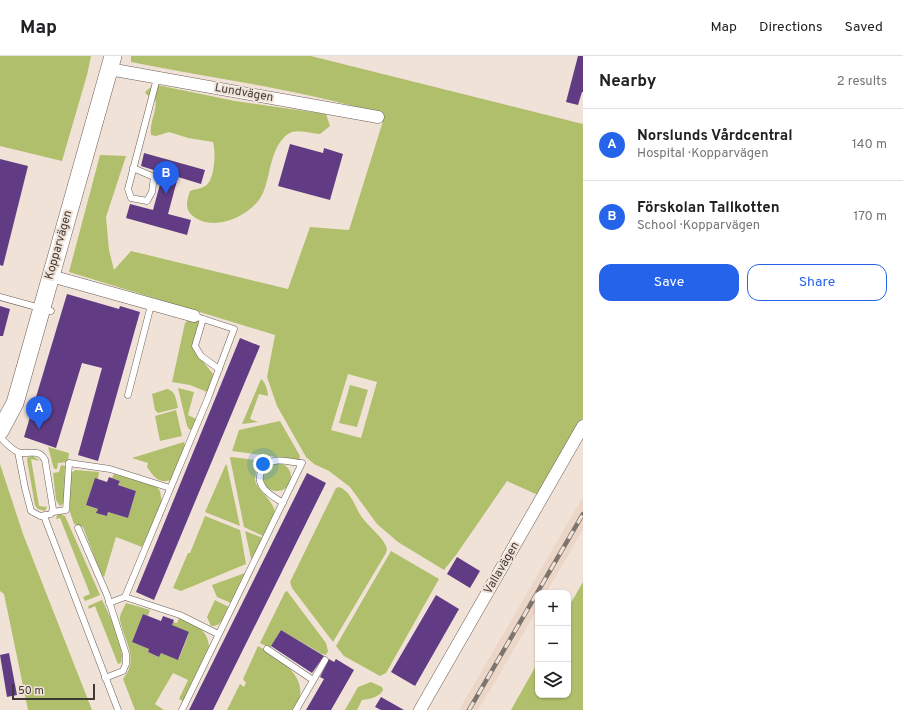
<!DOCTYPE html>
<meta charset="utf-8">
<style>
:root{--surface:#fff;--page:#f2f2f2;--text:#202124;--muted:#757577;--line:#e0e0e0;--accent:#2563eb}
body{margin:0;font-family:Overpass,sans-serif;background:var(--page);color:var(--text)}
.controls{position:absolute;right:12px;bottom:12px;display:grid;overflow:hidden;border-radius:8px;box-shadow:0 1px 3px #0004}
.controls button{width:36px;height:36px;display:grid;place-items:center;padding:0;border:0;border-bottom:1px solid var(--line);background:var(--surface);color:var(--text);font:20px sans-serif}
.scale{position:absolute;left:12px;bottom:10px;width:83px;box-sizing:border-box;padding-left:4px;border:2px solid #403a36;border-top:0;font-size:11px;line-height:14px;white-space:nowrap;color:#403a36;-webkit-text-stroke:3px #f1e2d8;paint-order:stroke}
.you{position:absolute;left:263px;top:408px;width:14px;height:14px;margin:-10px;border:3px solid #fff;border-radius:50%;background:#1a73e8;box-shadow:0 0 0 6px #1a73e833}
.badge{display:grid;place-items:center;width:26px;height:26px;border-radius:50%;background:var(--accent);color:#fff;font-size:13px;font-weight:700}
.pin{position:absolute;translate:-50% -33px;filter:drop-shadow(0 1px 2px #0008)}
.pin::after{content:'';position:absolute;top:21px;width:14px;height:12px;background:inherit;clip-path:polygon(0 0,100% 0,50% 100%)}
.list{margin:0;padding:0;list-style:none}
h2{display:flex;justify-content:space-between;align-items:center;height:52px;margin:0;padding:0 16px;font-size:17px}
h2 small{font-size:13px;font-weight:400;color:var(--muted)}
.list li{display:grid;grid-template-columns:26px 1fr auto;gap:12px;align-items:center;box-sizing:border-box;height:72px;padding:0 16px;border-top:1px solid var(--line)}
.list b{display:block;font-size:15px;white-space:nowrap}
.list p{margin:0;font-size:13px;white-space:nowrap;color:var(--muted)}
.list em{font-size:13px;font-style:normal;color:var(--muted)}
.actions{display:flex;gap:8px;padding:12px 16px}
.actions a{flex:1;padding:9px 0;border:1px solid var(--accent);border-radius:12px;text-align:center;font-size:14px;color:var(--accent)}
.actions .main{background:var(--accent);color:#fff}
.icon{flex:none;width:22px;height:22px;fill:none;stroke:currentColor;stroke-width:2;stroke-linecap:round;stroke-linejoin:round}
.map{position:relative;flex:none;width:583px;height:654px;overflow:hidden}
header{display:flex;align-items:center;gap:24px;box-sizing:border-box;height:56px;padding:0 20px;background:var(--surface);border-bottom:1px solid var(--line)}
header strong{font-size:19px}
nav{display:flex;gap:22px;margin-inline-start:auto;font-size:14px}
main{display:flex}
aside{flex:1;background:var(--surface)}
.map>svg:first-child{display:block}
</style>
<header>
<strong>Map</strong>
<nav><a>Map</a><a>Directions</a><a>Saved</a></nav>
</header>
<main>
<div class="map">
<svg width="583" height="654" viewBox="0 0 583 654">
<rect width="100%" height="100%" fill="#f1e2d8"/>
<!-- built -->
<path fill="#ebd6c7" d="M583 441V474L546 537H538V552L495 626 478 654H459Z"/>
<!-- green -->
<g fill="#b0bf6b" fill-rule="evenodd">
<path d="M0 0H91L87 19 62 105 0 90Z"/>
<path d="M131 0H311L583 68V362L538 439 507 425 456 499 444 514 398 486 377 468 350 431 329 415 314 408 306 401 277 350 267 321 275 279 69 216 100 99 126 100 106 161 109 194 114 214 131 195 288 233 310 171 349 174 383 65 382 58C300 33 215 23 131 6ZM348 318 377 326 361 382 331 374Z"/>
<path d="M157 29 235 45 326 58 330 70 320 78C310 78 297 72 288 78 270 91 271 119 263 137 253 160 213 177 193 160 184 153 187 144 190 135 195 133 201 133 205 130 215 125 216 95 213 86L188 82 169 76 156 80 151 79C149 65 158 55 155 42L147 39 145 36 151 31Z"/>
<path d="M191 262 199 266 193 286 194 294 213 318 212 328 207 336 190 329 172 326 185 267Z"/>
<path d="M261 323C265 325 268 335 268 340L259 338 250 363 258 366 242 368Z"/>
<path d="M350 329 368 334 357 371 339 367Z"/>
<path d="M178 332 194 336 188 359 196 363 191 374 189 373 187 370Z"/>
<path d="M167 333C176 335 176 344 178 352L158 357 155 354 152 338Z"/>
<path d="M176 354 182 380 160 385 155 360Z"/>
<path d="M280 365 300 400 299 404 232 395 239 374Z"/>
<path d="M184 386 185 390 171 424C158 428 154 421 147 411L148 407 132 402Z"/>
<path d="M48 391 69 397 68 406 58 407 57 413H54Z"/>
<path d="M33 400 40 405 31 403 39 450 47 451 45 455 38 453 35 449 27 404 28 401Z"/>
<path d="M231 401 265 405C240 431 270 434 275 456L265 481 244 471 230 402Z"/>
<circle cx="277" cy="421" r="14"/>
<path d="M0 408 23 478 92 654H28L4 538 0 535Z"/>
<path d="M226 408 227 410 240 470 205 456Z"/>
<path d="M61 409 65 410 64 447 60 450 56 444 53 417 59 416Z"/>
<path d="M76 414 99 416 98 423H95L86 449 98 453 97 457 107 460 108 456 128 462 136 435 118 429 120 425 112 422 114 418 156 430 160 435 162 446 142 491 116 481 104 521 101 518 83 471 74 468 70 456V420L72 416Z"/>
<path d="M339 431C351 435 355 451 361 460 368 471 384 481 387 493L386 497 333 586 292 532 290 526 336 432Z"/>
<path d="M61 458 65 460 100 539 85 545 83 541 90 538 60 462 56 463 57 459Z"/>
<path d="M205 460 240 474 246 508 181 535 173 532 188 497H190Z"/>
<path d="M245 475 263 482 252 507Z"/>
<path d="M391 495 439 523 386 617 380 620 344 600 336 590Z"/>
<path d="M245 517 231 547 217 541 212 529Z"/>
<path d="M583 526V654H511L538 606V639H568V552Z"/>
<path d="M287 535 326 587 328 595 326 599 322 598 281 574 270 592 260 587 285 536Z"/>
<path d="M102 544C109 558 126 592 121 607L118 608 95 550 89 553 88 550Z"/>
<path d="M215 544 229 551C225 559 222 571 211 570L207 561Z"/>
<path d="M126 547 150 554 148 560 143 558 132 586 149 593 148 596 159 601 161 597 179 603 189 577 172 569 173 566 177 567 179 562C194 569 208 572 209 591L183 645 179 643 188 624 173 617 155 648 164 654H135L123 623C140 603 124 585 120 564 119 559 124 552 126 547Z"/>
<path d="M258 590C275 600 304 616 300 640 300 645 296 650 293 654H227L240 628 244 631 246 627 243 623Z"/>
<path d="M371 626 382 631 383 634C379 641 371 643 362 644L357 654H345L358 631Z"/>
</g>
<!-- building -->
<g fill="#613c84">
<path d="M578 0H583V36H582L578 49 566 46Z"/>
<path d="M290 88 323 97 324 92 343 98 330 144 278 130Z"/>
<path d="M144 97 205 114 201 128 178 121 168 158 191 164 187 179 126 162 130 148 153 154 163 117 141 110Z"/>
<path d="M0 103 28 110 3 210 0 209Z"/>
<path d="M67 238 119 253 120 250 140 256 98 405 78 399 102 312 82 307 56 392 24 381Z"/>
<path d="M0 250 10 253 3 280H0Z"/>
<path d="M240 282 260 290 154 544 136 536Z"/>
<path d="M307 417 326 427 213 654H189Z"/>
<path d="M109 421 120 425 118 429 136 435 128 462 108 456 107 460 96 457 98 453 86 449 95 422 107 426Z"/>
<path d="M457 501 480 515 470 532 447 518Z"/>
<path d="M436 539 459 553 415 630 391 616Z"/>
<path d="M143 558 161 565 163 560 174 564 172 569 189 576 178 604 161 597 159 601 148 596 149 593 132 586Z"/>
<path d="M281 574 324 600 312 617 271 590Z"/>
<path d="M9 597 17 639 7 641 0 599Z"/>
<path d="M329 603 334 606 336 603 354 614 331 654H306L324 623 320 621Z"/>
<path d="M381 641 404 654H381L375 651Z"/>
</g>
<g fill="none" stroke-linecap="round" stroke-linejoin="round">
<defs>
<g id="lane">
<path d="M133 112 154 121 152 136 147 145 131 142 128 133 157 22"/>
<path d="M0 241 51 255"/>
<path d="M203 263 195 290 201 300 219 313"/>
<path d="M128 339 151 249"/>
<path d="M0 381C5 386 12 394 18 396 29 400 38 391 45 404L53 453 51 458 40 460 31 455 25 432 18 396"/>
<path d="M53 456 66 454 69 407 110 413 170 432"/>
<path d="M44 460 118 654"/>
<path d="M78 472 107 539 126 598V608L123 615 105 622"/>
<path d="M125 541 208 342 234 273 194 260"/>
<path d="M109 547 125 541 180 559 218 578"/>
<path d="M267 593 313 624"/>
<path d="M182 654 302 407C294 407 282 403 274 405 269 406 264 409 262 414 253 430 272 440 283 447"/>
<path d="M296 654 325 604"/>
</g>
<g id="street">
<path d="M109 13 378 61"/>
<path d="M51 220 194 260"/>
<path d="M420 654 583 370"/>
</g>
<path id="secondary" d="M0 375 15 347 23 319 113 0"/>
</defs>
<!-- lane casing -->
<use href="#lane" stroke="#6c5f57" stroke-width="7"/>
<!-- street casing -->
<use href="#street" stroke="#6c5f57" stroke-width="13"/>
<!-- secondary casing -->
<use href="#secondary" stroke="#6c5f57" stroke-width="18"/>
<!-- lane -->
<use href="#lane" stroke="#fff" stroke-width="6"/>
<!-- street -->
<use href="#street" stroke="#fff" stroke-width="12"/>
<!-- secondary -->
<use href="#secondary" stroke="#fff" stroke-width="17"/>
<defs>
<path id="rail" d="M469 654 583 458"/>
</defs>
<!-- rail casing -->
<use href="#rail" stroke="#7d746e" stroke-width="4.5"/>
<!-- rail -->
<use href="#rail" stroke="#f1e2d8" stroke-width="3" stroke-dasharray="9" stroke-linecap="butt"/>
</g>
<g text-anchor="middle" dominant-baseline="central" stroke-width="4" stroke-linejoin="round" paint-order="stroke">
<!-- street labels -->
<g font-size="12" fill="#403a36" stroke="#f1e2d8">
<text transform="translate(244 37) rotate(10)">Lundvägen</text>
<text transform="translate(59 189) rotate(-74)">Kopparvägen</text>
<text transform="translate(502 512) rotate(-60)">Vallavägen</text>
</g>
</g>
</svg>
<div class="controls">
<button>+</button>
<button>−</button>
<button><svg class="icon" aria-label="layers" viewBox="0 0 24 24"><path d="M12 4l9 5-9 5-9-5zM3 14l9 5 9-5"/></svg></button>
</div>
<div class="scale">50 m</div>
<div class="you"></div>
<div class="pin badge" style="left:39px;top:373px">A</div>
<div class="pin badge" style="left:166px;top:138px">B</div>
</div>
<aside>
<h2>Nearby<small>2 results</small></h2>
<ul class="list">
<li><span class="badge">A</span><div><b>Norslunds Vårdcentral</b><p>Hospital · Kopparvägen</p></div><em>140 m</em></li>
<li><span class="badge">B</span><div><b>Förskolan Tallkotten</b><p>School · Kopparvägen</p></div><em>170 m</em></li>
</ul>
<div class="actions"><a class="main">Save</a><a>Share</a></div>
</aside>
</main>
